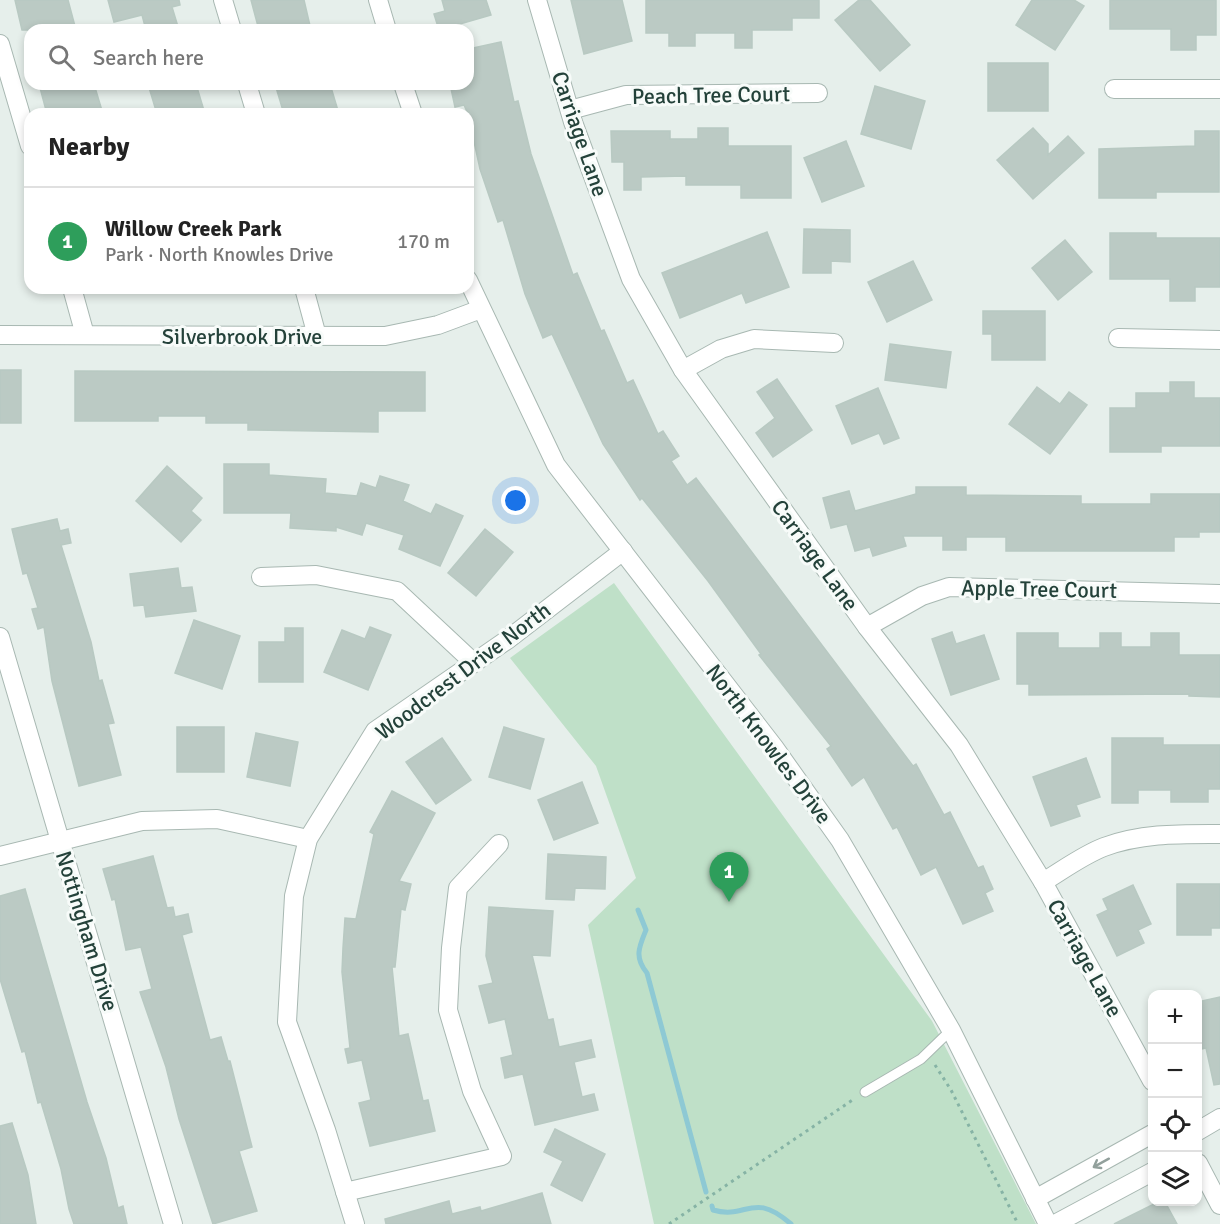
<!DOCTYPE html>
<meta charset="utf-8">
<style>
:root{--surface:#fff;--page:#f6f6f6;--text:#222;--muted:#767676;--line:#e0e0e0;--accent:#b45309}
body{margin:0;font-family:Signika,sans-serif;background:var(--page);color:var(--text)}
.controls{position:absolute;right:18px;bottom:18px;display:grid;overflow:hidden;border-radius:12px;box-shadow:0 3px 9px #0003}
.controls button{width:54px;height:54px;display:grid;place-items:center;padding:0;border:0;border-bottom:2px solid var(--line);background:var(--surface);color:var(--text);font:30px sans-serif}
.you{position:absolute;left:516px;top:501px;width:21px;height:21px;margin:-15px;border:4px solid #fff;border-radius:50%;background:#1a73e8;box-shadow:0 0 0 9px #1a73e833}
.badge{display:grid;place-items:center;width:39px;height:39px;border-radius:50%;background:var(--accent);color:#fff;font-size:20px;font-weight:700}
.pin{position:absolute;translate:-50% -50px;filter:drop-shadow(0 2px 3px #0008)}
.pin::after{content:'';position:absolute;top:32px;width:21px;height:18px;background:inherit;clip-path:polygon(0 0,100% 0,50% 100%)}
.list{margin:0;padding:0;list-style:none}
h2{display:flex;justify-content:space-between;align-items:center;height:78px;margin:0;padding:0 24px;font-size:26px}
h2 small{font-size:20px;font-weight:400;color:var(--muted)}
.list li{display:grid;grid-template-columns:39px 1fr auto;gap:18px;align-items:center;box-sizing:border-box;height:108px;padding:0 24px;border-top:2px solid var(--line)}
.list b{display:block;font-size:22px;white-space:nowrap}
.list p{margin:0;font-size:20px;white-space:nowrap;color:var(--muted)}
.list em{font-size:20px;font-style:normal;color:var(--muted)}
.icon{flex:none;width:33px;height:33px;fill:none;stroke:currentColor;stroke-width:2;stroke-linecap:round;stroke-linejoin:round}
.map{position:relative;flex:none;width:1220px;height:1224px;overflow:hidden}
.search{position:absolute;background:var(--surface);box-shadow:0 3px 9px #0003;left:24px;top:24px;width:450px;height:66px;display:flex;align-items:center;gap:15px;box-sizing:border-box;padding:0 21px;border-radius:18px;color:var(--muted);font-size:22px}
.panel{position:absolute;background:var(--surface);box-shadow:0 3px 9px #0003;left:24px;top:108px;width:450px;height:186px;border-radius:18px}
.map>svg:first-child{display:block}
</style>
<div class="map">
<svg width="1220" height="1224" viewBox="0 0 1220 1224">
<rect width="100%" height="100%" fill="#e6efeb"/>
<!-- green -->
<path fill="#bfe0c8" d="M614 583 932 1021 1036 1224H654L588 925 636 878 596 766 510 658Z"/>
<g fill="none" stroke-linecap="round" stroke-linejoin="round">
<!-- stream -->
<g stroke="#8ec9d4" stroke-width="5">
<path d="M638 910 646 930C639 947 634 957 647 973L706 1192"/>
<path d="M712 1206 713 1210C748 1220 752 1190 791 1224"/>
</g>
</g>
<!-- building -->
<g fill="#bbcac4" stroke="#b8c9c2" stroke-width="1.5">
<path d="M15 0H68L76 30H22Z"/>
<path d="M108 0H179L180 5 172 7 179 30H146L142 15 114 22Z"/>
<path d="M251 0H304L311 30H259Z"/>
<path d="M442 0H486L491 15 439 30 434 14 445 11Z"/>
<path d="M571 0H622L632 41 584 54Z"/>
<path d="M646 0H819V18H792V30H752V48H735V33H695V46H669V33H646Z"/>
<path d="M859 0H870L910 45 880 71 835 20Z"/>
<path d="M1032 0H1074L1084 6 1055 50 1016 25Z"/>
<path d="M1110 0H1216V35H1196V50H1171V29H1110Z"/>
<path d="M501 42 514 102 518 101 531 154 573 275 577 273 601 331 604 330 627 383 633 380 658 434 663 431 679 456 671 461 687 485 696 478 913 766 916 764 944 815 950 812 978 868 983 866 993 889 985 893 993 911 963 924 936 867 921 875 897 827 893 829 864 777 852 786 827 749 831 746 759 655 761 654 708 581 642 498 640 500 603 444 552 334 543 338 525 294 503 220 498 222 480 169 468 114 464 105 455 107 450 84H468V49Z"/>
<rect x="988" y="63" width="60" height="48"/>
<path d="M39 84H94L103 114H47Z"/>
<path d="M148 84H196L205 114H157Z"/>
<path d="M275 84H330L339 114H284Z"/>
<path d="M875 86 925 101 911 149 861 134Z"/>
<path d="M698 128H728V146H791V198H741V185H686V176L641 177V190H624V162H612L611 131H670V139H698Z"/>
<path d="M1033 128 1048 144V155L1068 136 1084 153 1033 199 997 160Z"/>
<path d="M1195 131H1219V192H1156V198H1099V149L1195 146Z"/>
<path d="M846 141 864 186 822 202 804 158Z"/>
<path d="M804 229 850 230V262L831 261V273H803Z"/>
<path d="M767 232 789 287 746 303 742 293 680 318 662 273Z"/>
<path d="M1110 233H1156V238H1220V287H1195V301H1170V279H1110Z"/>
<path d="M1065 240 1092 272 1058 300 1032 268Z"/>
<path d="M913 261 932 300 887 322 868 282Z"/>
<path d="M983 311H1045V360H992V334H983Z"/>
<path d="M890 344 951 352 946 388 885 380Z"/>
<rect x="0" y="370" width="21" height="53"/>
<path d="M75 371 425 372V411H378V432L248 430V423H206V416H158V421H75Z"/>
<path d="M777 379 812 430 773 457 756 433 775 418 757 392Z"/>
<path d="M1170 382H1194V398H1220V446H1161V452H1110V408H1136V393H1170Z"/>
<path d="M1037 387 1060 404 1069 392 1087 405 1050 454 1009 424Z"/>
<path d="M878 388 899 438 884 444 879 433 852 444 836 406Z"/>
<path d="M224 464H269V475L326 479 325 493 357 496 361 483 376 488 380 476 409 485 403 501 431 514 436 504 463 516 440 566 399 549 404 535 366 523 362 535 336 527V531L290 528 291 513H224Z"/>
<path d="M167 466 202 498 191 511 201 520 181 542 136 501Z"/>
<path d="M916 487H966V495L1081 496V504H1151V494H1220V532H1199V537H1174V551H1006V537H966V550H943V536H903L906 546 873 556 870 547 855 551 847 524 831 528 823 498 849 491 855 511 916 494Z"/>
<path d="M57 519 60 531 68 529 71 543 61 545 91 642 99 681 102 680 114 723 108 724 121 775 79 786 52 681 44 627 38 629 32 609 38 608 27 573 23 574 12 529Z"/>
<path d="M485 529 513 552 476 596 448 573Z"/>
<path d="M178 568 181 588 192 587 196 611 146 617 144 605 134 606 130 574Z"/>
<path d="M194 620 240 636 222 689 175 673Z"/>
<path d="M370 627 391 635 368 690 324 672 342 630 365 639Z"/>
<path d="M285 628H303V682H259V642H285Z"/>
<path d="M952 632 956 644 984 635 999 679 951 695 932 639Z"/>
<path d="M1017 633H1058V648H1100V633H1121V647H1151V633H1179V655H1220V697L1189 696V694L1029 695V684H1017Z"/>
<rect x="177" y="727" width="47" height="45"/>
<path d="M504 727 544 739 530 789 489 777Z"/>
<path d="M256 733 298 742 290 786 247 777Z"/>
<path d="M442 738 471 780 436 804 406 762Z"/>
<path d="M1112 738H1163V745H1220V789H1208V802H1171V790H1138V803H1112Z"/>
<path d="M1086 758 1100 797 1076 805 1080 816 1051 826 1033 777Z"/>
<path d="M582 782 598 823 554 840 538 800Z"/>
<path d="M392 791 435 813 399 881 411 884 405 910 401 909 395 967H392L399 1036 408 1034 423 1101 428 1100 435 1131 370 1146 359 1103 371 1100 362 1060 348 1063 345 1049 350 1048 342 972 343 948 345 918 356 919 374 834 370 832Z"/>
<path d="M548 854 606 857 605 889 575 888 574 900 546 899Z"/>
<path d="M153 856 167 908 173 907 175 917 188 914 192 932 182 935 200 1003 210 1040 221 1037 228 1061H230L252 1147 239 1151 257 1211 213 1224 179 1119 166 1067 140 992 152 989 141 947 126 950 115 899 112 900 103 869Z"/>
<path d="M1177 884H1220V928H1211V935H1177Z"/>
<path d="M1133 885 1151 924 1138 930 1144 943 1117 956 1097 915 1108 910 1103 899Z"/>
<path d="M25 889 87 1102 106 1158 118 1208 123 1206 127 1224H74L69 1209 61 1169 41 1102 38 1103 25 1051 22 1052 0 979V896Z"/>
<path d="M489 907 553 911 550 956 532 955 548 1020 553 1019 559 1047 591 1040 595 1057 574 1062 582 1097 594 1094 598 1110 535 1125 523 1074 505 1078 501 1058 513 1055 505 1019 489 1023 479 986 493 983 486 956Z"/>
<path d="M1220 997V1084L1214 1085 1206 1048 1197 1050V1002Z"/>
<path d="M12 1123 28 1175 36 1224H0V1126Z"/>
<path d="M555 1129 605 1154 582 1201 551 1185 563 1161 544 1152Z"/>
<path d="M542 1193 551 1224H386L385 1219 449 1201 452 1214 480 1207 481 1211Z"/>
<path d="M1158 1202H1165L1177 1224H1114Z"/>
</g>
<g fill="none" stroke-linecap="round" stroke-linejoin="round">
<defs>
<path id="service" d="M865 1092 921 1059 951 1030"/>
<g id="minor">
<path d="M223 0 232 30"/>
<path d="M537 0 573 122 631 279 683 370 867 627 959 745 1043 882 1152 1081"/>
<path d="M0 44 30 146"/>
<path d="M247 84 256 114"/>
<path d="M1114 89H1220"/>
<path d="M570 110 626 95 818 93"/>
<path d="M72 288 85 335"/>
<path d="M304 288 317 336"/>
<path d="M0 335 385 336 438 325 481 309"/>
<path d="M1118 338 1220 340"/>
<path d="M683 370 721 349 754 339 834 343"/>
<path d="M261 577 316 575 397 591 474 663"/>
<path d="M867 627 922 596 949 587 1220 594"/>
<path d="M0 637 173 1224"/>
<path d="M0 856 142 821 217 819 308 839"/>
<path d="M1043 882C1063 870 1083 855 1104 847 1142 833 1180 834 1220 834"/>
<path d="M1198 1131 1220 1118"/>
<path d="M1198 1163 1220 1205"/>
<path d="M345 1192 502 1156 472 1091 448 1010 451 948 458 888 499 844"/>
<path d="M1035 1199 1152 1134"/>
<path d="M355 1224 326 1130 287 1022 294 896 308 839 375 731 507 640 623 551"/>
<path d="M1055 1224 1152 1172"/>
</g>
<g id="tertiary">
<path d="M378 0 387 30"/>
<path d="M403 84 413 114"/>
<path d="M468 280 556 465 774 747 840 840 951 1030 1048 1224"/>
</g>
</defs>
<!-- service casing -->
<use href="#service" stroke="#a8b8b2" stroke-width="11"/>
<!-- minor casing -->
<use href="#minor" stroke="#a8b8b2" stroke-width="20"/>
<!-- tertiary casing -->
<use href="#tertiary" stroke="#a8b8b2" stroke-width="20"/>
<!-- path -->
<g stroke="#86b3a5" stroke-width="3" stroke-dasharray="3 4.5" stroke-linecap="butt">
<path d="M935 1065 951 1090 1018 1224"/>
<path d="M669 1224 854 1099"/>
</g>
<!-- service -->
<use href="#service" stroke="#fff" stroke-width="9"/>
<!-- minor -->
<use href="#minor" stroke="#fff" stroke-width="18"/>
<!-- tertiary -->
<use href="#tertiary" stroke="#fff" stroke-width="18"/>
</g>
<!-- one-way arrows -->
<defs><path id="oneway-shaft" d="M-6 0H5M1.5-3L5.5 0L1.5 3" fill="none" stroke-width="1.6" stroke-linecap="round" stroke-linejoin="round" transform="scale(1.5)"/></defs>
<use stroke="#92a09c" href="#oneway-shaft" transform="translate(1101 1163) rotate(151)"/>
<g text-anchor="middle" dominant-baseline="central" stroke-width="6" stroke-linejoin="round" paint-order="stroke">
<!-- street labels -->
<g font-size="22" fill="#24423a" stroke="#f7fbf9">
<text transform="translate(711 95) rotate(-1)">Peach Tree Court</text>
<text transform="translate(580 134) rotate(71)">Carriage Lane</text>
<text x="242" y="336">Silverbrook Drive</text>
<text transform="translate(815 555) rotate(54)">Carriage Lane</text>
<text transform="translate(1039 589) rotate(1)">Apple Tree Court</text>
<text transform="translate(463 671) rotate(-37)">Woodcrest Drive North</text>
<text transform="translate(769 744) rotate(53)">North Knowles Drive</text>
<text transform="translate(87 931) rotate(73)">Nottingham Drive</text>
<text transform="translate(1085 958) rotate(61)">Carriage Lane</text>
</g>
</g>
</svg>
<div class="controls">
<button>+</button>
<button>−</button>
<button><svg class="icon" aria-label="locate" viewBox="0 0 24 24"><circle cx="12" cy="12" r="6"/><path d="M12 2v4M12 18v4M2 12h4M18 12h4"/></svg></button>
<button><svg class="icon" aria-label="layers" viewBox="0 0 24 24"><path d="M12 4l9 5-9 5-9-5zM3 14l9 5 9-5"/></svg></button>
</div>
<div class="you"></div>
<div class="pin badge" style="left:729px;top:902px;background:#2e9e5b">1</div>
<div class="search"><svg class="icon" aria-label="search" viewBox="0 0 24 24"><circle cx="10" cy="10" r="6"/><path d="M15 15l6 6"/></svg>Search here</div>
<section class="panel">
<h2>Nearby<small></small></h2>
<ul class="list">
<li><span class="badge" style="background:#2e9e5b">1</span><div><b>Willow Creek Park</b><p>Park · North Knowles Drive</p></div><em>170 m</em></li>
</ul>
</section>
</div>
